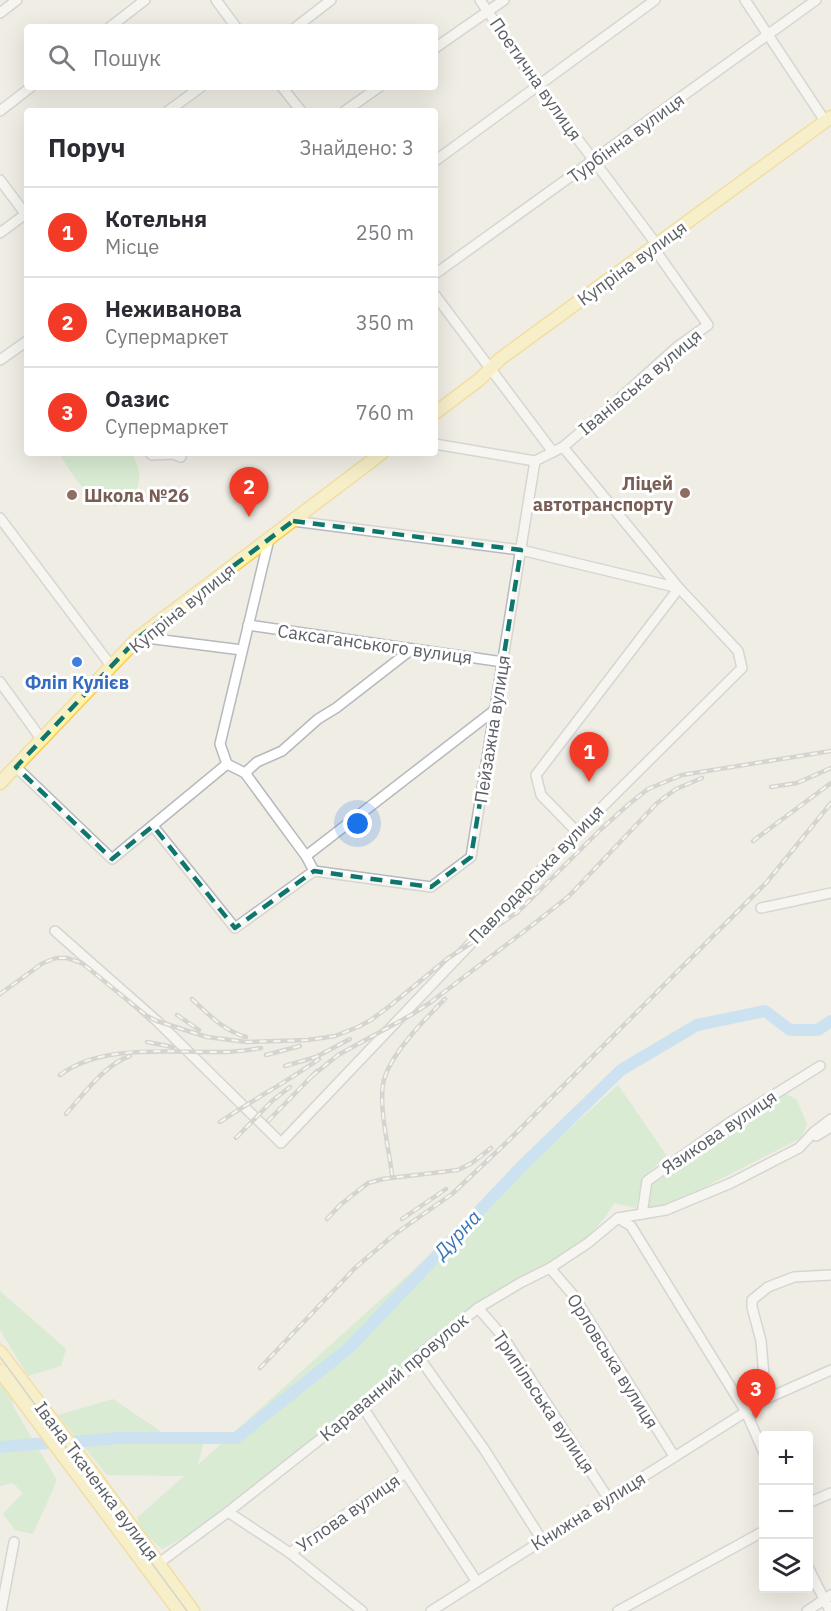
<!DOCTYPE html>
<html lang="uk">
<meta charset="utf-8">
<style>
:root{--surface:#fff;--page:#f7f7f7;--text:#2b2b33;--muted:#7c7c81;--line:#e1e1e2;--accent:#f23a27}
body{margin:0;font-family:"IBM Plex Sans",sans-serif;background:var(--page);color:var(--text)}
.controls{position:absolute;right:18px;bottom:18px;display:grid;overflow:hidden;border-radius:6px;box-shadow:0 6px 24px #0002}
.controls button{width:54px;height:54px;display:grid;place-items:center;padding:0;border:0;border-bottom:2px solid var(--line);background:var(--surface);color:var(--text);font:30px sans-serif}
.you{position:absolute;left:358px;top:824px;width:21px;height:21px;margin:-15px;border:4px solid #fff;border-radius:50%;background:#1a73e8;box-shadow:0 0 0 9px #1a73e833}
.badge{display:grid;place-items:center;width:39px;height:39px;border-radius:50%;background:var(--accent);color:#fff;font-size:20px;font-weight:700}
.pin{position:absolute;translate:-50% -50px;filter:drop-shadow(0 2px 3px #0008)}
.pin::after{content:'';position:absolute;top:32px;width:21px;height:18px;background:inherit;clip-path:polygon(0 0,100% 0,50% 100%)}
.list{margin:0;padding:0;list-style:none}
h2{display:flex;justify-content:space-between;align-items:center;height:78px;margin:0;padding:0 24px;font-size:26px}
h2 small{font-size:20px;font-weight:400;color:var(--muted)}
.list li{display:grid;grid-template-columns:39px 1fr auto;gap:18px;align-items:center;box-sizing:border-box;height:90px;padding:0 24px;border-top:2px solid var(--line)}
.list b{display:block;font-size:22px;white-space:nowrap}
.list p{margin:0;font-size:20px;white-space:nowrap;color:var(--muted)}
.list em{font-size:20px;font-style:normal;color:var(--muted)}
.icon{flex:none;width:33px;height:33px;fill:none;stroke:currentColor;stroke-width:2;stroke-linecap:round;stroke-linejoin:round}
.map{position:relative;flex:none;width:831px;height:1611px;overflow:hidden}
.search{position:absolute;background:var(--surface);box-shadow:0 6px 24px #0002;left:24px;top:24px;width:414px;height:66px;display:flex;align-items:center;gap:15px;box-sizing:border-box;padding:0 21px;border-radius:6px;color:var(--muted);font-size:22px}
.panel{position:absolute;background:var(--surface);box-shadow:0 6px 24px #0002;left:24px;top:108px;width:414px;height:348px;border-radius:6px}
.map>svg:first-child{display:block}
</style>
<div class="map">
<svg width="831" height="1611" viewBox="0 0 831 1611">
<rect width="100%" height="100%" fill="#efede4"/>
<!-- green -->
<g fill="#bfe8bf">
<path d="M58 453H131C153 483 127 518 97 501 83 493 68 466 58 453Z"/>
<path d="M618 1085 667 1156 642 1178 636 1208 614 1203 606 1216 585 1241 550 1262 516 1279 477 1302 422 1348 406 1367 191 1533 162 1549 143 1532 137 1518 184 1476 107 1475 58 1415 113 1399 163 1433 203 1444 198 1465Z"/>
<path d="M785 1093 797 1100 807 1124 801 1138 673 1203 650 1211 648 1206 654 1180Z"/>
<path d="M0 1291 66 1349 61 1366 28 1376 0 1330Z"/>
<path d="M0 1340 14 1408 57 1480 33 1534 15 1530 3 1514 23 1493 13 1483 0 1486Z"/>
</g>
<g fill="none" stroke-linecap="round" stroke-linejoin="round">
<!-- river -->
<g stroke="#a4d6ff" stroke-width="12">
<path d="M72 1442 120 1438H236L349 1348 522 1166 621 1070 697 1025 765 1011 790 1030H818L831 1021"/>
<path d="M0 1447 47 1443"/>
</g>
<defs>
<g id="minor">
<path d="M216 0 236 27"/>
<path d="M480 0 538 86 657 245"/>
<path d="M745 0 825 121"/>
<path d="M0 13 17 0"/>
<path d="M110 27 145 0"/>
<path d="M296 27 331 0"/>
<path d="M435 48 504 0"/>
<path d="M282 87 301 111"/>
<path d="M0 111 31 87"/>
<path d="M168 111 201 87"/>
<path d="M345 111 379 87"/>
<path d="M435 161 655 0"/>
<path d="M0 180 27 216"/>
<path d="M0 233 27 213"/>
<path d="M435 274 816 0"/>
<path d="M435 295 553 452"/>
<path d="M0 360 27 341"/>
<path d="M435 444 535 461"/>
<path d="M563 447 679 588 536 775 541 795 577 832"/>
<path d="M150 453 152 455 173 454 181 457"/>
<path d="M0 518 112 667"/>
<path d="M248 625 503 662"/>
<path d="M139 637 242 650"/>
<path d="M0 682 42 740"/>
<path d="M227 764 220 744 269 539"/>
<path d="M227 764 245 773 306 856 314 871"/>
<path d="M16 767 112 859 227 764"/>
<path d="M245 773 257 762 282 751 318 719 336 708 412 649"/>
<path d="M153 826 235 928 314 871"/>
<path d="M306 856 496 709"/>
<path d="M314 871 431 887 471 857 535 461 563 447 608 409 677 347 708 325 653 247"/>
<path d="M761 908 831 893"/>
<path d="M55 931 157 1021 281 1143 577 832 742 668 738 651 679 588 521 550 293 521"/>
<path d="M816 1136 831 1127"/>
<path d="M642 1214 647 1181 732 1121 820 1066"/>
<path d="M618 1218 631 1226 746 1412 764 1453"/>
<path d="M550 1268 573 1295 674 1456"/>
<path d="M478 1308 504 1338 608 1498"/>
<path d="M418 1356 484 1449 542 1540"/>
<path d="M766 1399 761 1341 752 1307V1300L768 1287 794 1277 831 1275"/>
<path d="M362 1406 477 1582"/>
<path d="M808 1503 831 1493"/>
<path d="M228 1512 290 1553 362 1611"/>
<path d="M290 1553 405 1473"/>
<path d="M159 1563 228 1512 409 1369 418 1356 478 1308 520 1283 550 1268 588 1243 618 1218 666 1210 731 1183 799 1148 814 1132 831 1119"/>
<path d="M808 1567 830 1611"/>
<path d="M1 1611 14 1542"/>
<path d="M431 1611 766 1399 831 1370"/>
<path d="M618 1611 764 1531"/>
<path d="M807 1611 831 1595"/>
</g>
<g id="major">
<path d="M435 413 480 379 500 359 831 117"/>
<path d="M0 783 139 637 382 453"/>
<path d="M0 1352 91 1471 193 1611"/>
<path d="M0 1371 179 1611"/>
</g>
</defs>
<!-- minor casing -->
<use href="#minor" stroke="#b6b9be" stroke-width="12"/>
<!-- major casing -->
<use href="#major" stroke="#f8cd53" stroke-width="15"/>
<!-- minor -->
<use href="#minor" stroke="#fff" stroke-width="9"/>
<!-- major -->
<use href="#major" stroke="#fff2a9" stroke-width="12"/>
<!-- tram -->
<path stroke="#b5b6b6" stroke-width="1.5" d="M0 1357 187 1611"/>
<defs>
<g id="rail">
<path d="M771 787 797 783 831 768"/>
<path d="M753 841 831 783"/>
<path d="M0 994 43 963 56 958H67L82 963 147 1016 157 1021 207 1037 247 1042 308 1040 335 1036 358 1027 371 1020 391 1005 447 959 518 912 600 830 629 804 648 789 682 775 831 751"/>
<path d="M192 999C208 1014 224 1031 246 1037"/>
<path d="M177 1015 199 1030"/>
<path d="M147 1042 173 1047"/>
<path d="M266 1055 300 1046"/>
<path d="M285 1066 316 1057 350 1039"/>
<path d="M60 1075C101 1043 174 1053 224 1052 236 1052 249 1050 261 1048"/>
<path d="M312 1076 338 1055 411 1015 431 1002 531 926 569 896 657 803 676 789 702 778"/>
<path d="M66 1114C84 1094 104 1065 130 1056"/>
<path d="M268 1121 317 1071"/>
<path d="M220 1122C252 1100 287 1082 319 1059"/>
<path d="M236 1138 273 1100 290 1087"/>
<path d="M392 1175C389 1149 379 1109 383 1084 388 1056 425 1019 445 999"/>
<path d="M327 1219 340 1205 368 1183 383 1179 458 1170 472 1163 491 1148"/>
<path d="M402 1219 446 1189"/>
<path d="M260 1368 355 1268 395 1234 452 1194 506 1143 766 883 831 803"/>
</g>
</defs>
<!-- rail casing -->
<use href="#rail" stroke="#b5b6b6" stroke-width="4.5"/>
<!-- rail -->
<use href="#rail" stroke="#fff" stroke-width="2" stroke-dasharray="7" stroke-linecap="butt"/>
</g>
<!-- marked area -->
<path d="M0 0H831V1611H0ZM293 521 521 550 471 857 431 887 314 871 235 928 153 826 112 859 16 767 139 637Z" fill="#efede4" fill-opacity=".55" fill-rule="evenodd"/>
<path fill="none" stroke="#0f766e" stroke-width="4.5" stroke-dasharray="12 8" stroke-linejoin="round" d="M293 521 521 550 471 857 431 887 314 871 235 928 153 826 112 859 16 767 139 637Z"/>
<!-- markers -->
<g fill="#8d6e63" stroke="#fff" stroke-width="2">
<circle cx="685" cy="493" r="6"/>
<circle cx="72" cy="495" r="6"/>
</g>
<circle fill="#3f7fe0" stroke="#fff" stroke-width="2" cx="77" cy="662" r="6"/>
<g text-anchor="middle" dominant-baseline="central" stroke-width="6" stroke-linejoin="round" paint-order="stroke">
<!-- street labels -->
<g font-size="18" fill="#5c6065" stroke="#fff">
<text transform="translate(536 79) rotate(55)">Поетична вулиця</text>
<text transform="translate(626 138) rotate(-36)">Турбінна вулиця</text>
<text transform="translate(632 263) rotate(-36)">Купріна вулиця</text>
<text transform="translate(640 382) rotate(-40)">Іванівська вулиця</text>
<text transform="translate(182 608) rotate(-39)">Купріна вулиця</text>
<text transform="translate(375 644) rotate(8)">Саксаганського вулиця</text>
<text transform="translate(492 729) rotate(-81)">Пейзажна вулиця</text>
<text transform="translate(536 874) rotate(-46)">Павлодарська вулиця</text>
<text transform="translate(719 1132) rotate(-34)">Язикова вулиця</text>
<text transform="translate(613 1361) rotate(58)">Орловська вулиця</text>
<text transform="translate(394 1377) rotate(-40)">Караванний провулок</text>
<text transform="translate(544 1402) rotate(56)">Трипільська вулиця</text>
<text transform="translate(97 1481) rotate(53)">Івана Ткаченка вулиця</text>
<text transform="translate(588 1511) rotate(-32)">Книжна вулиця</text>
<text transform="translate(348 1513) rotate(-35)">Углова вулиця</text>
</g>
<!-- education labels -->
<g font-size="18" font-weight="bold" fill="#785e54" stroke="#fff" text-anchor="end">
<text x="673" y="483">Ліцей<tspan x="673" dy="21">автотранспорту</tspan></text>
<text x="84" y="495" text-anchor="start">Школа №26</text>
</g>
<!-- shop labels -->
<g font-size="18" font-weight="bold" fill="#366cbe" stroke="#fff">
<text x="77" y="682">Фліп Кулієв</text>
</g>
<!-- water labels -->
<g font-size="20" font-style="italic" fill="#3a75b7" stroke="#fff">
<text transform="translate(457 1234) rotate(-47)">Дурна</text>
</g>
</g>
</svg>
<div class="controls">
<button>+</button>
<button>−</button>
<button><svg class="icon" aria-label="layers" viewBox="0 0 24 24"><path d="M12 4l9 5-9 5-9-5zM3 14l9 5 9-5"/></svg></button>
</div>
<div class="you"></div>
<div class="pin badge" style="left:589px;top:782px">1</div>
<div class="pin badge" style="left:249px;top:517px">2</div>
<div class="pin badge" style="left:756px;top:1419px">3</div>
<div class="search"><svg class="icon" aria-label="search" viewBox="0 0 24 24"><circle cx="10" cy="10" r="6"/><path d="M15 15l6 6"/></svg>Пошук</div>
<section class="panel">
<h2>Поруч<small>Знайдено: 3</small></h2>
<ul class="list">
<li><span class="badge">1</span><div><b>Котельня</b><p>Місце</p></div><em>250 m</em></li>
<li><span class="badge">2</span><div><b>Неживанова</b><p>Супермаркет</p></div><em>350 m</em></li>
<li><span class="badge">3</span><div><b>Оазис</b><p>Супермаркет</p></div><em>760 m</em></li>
</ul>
</section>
</div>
